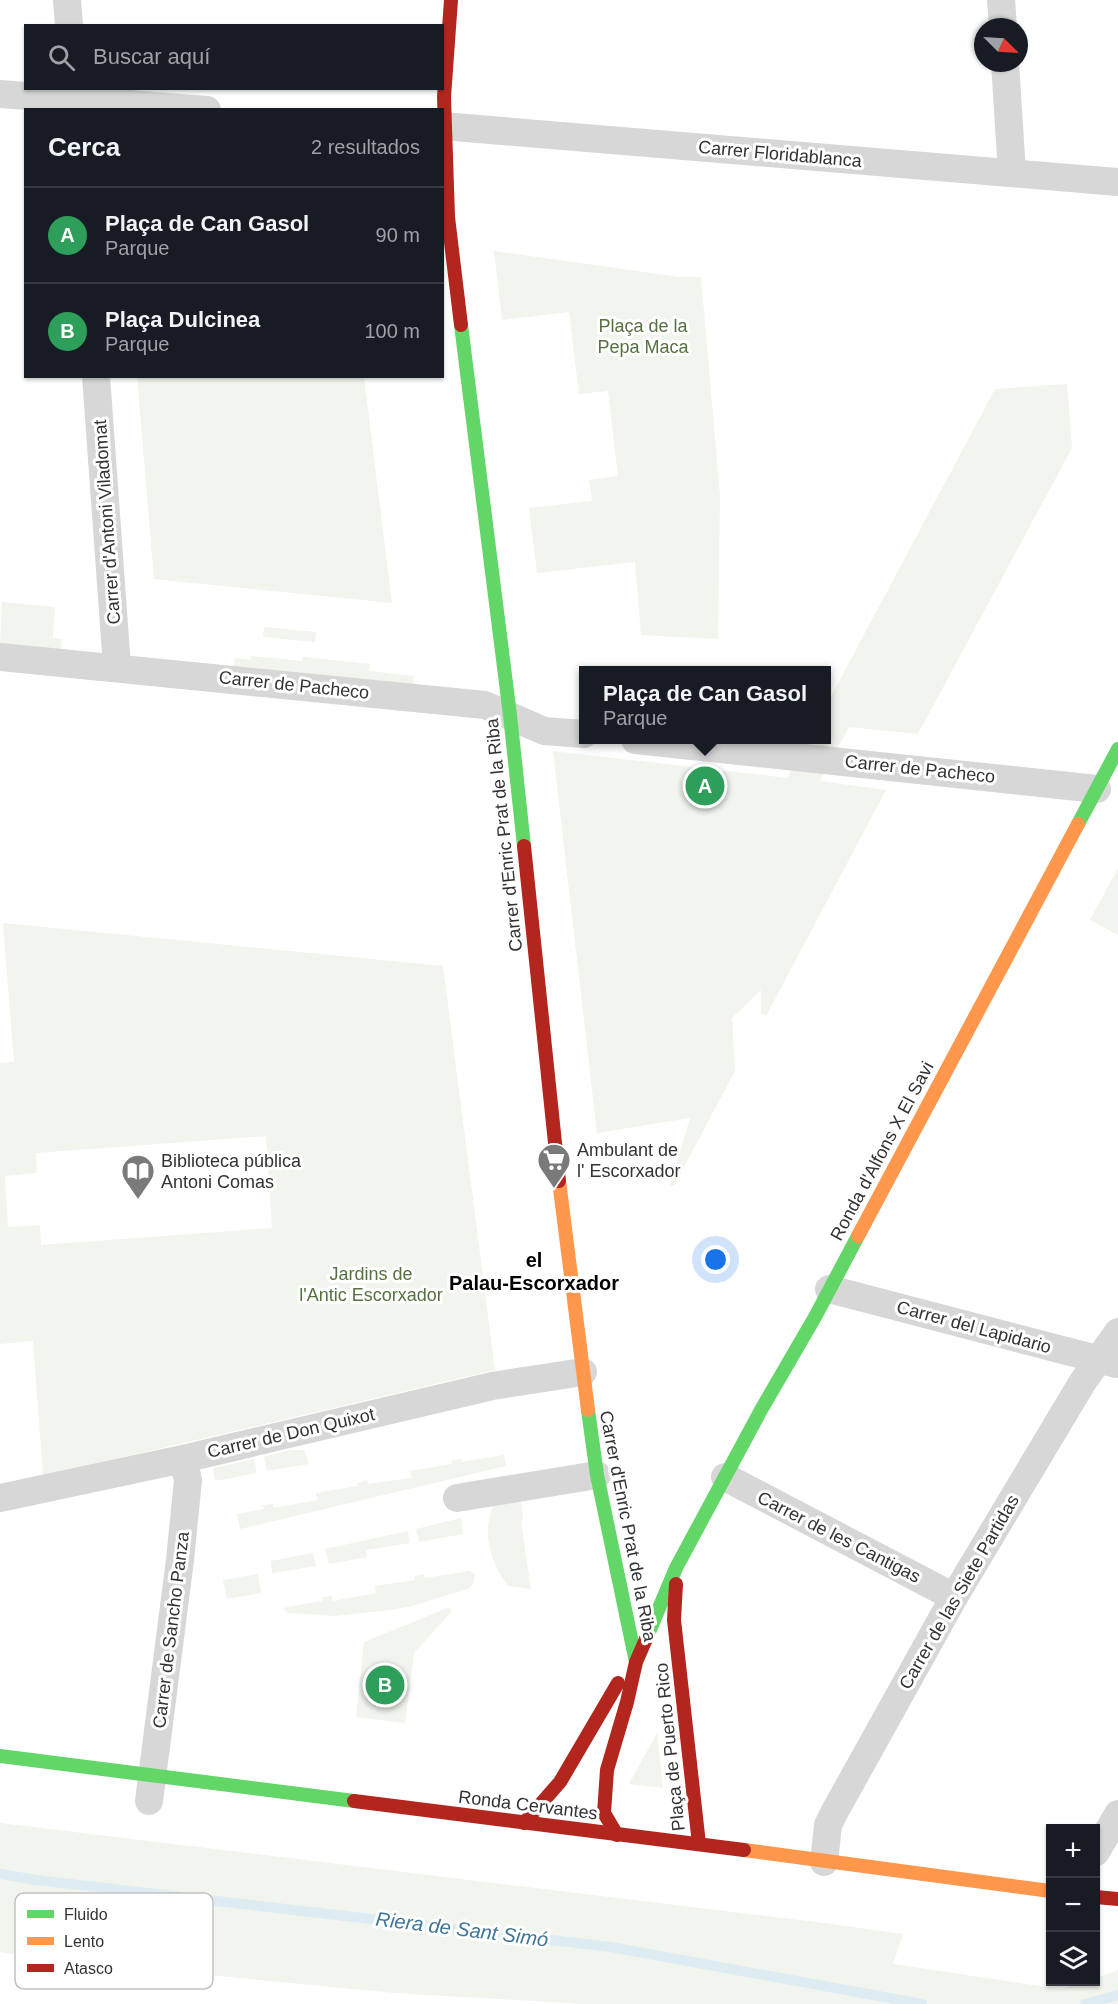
<!DOCTYPE html>
<html lang="es">
<meta charset="utf-8">
<style>
:root{--surface:#171b24;--page:#20242c;--text:#f1f3f6;--muted:#9ea1a6;--line:#363941;--accent:#7a7a7a}
body{margin:0;font-family:Arial,sans-serif;background:var(--page);color:var(--text)}
.controls{position:absolute;right:18px;bottom:18px;display:grid;overflow:hidden;border-radius:0px;box-shadow:0 2px 4px #0004}
.controls button{width:54px;height:54px;display:grid;place-items:center;padding:0;border:0;border-bottom:2px solid var(--line);background:var(--surface);color:var(--text);font:30px sans-serif}
.compass{position:absolute;left:974px;top:18px;width:54px;height:54px;border-radius:50%;background:var(--surface);box-shadow:0 2px 4px #0004;rotate:114deg}
.you{position:absolute;left:716px;top:1260px;width:21px;height:21px;margin:-15px;border:4px solid #fff;border-radius:50%;background:#1a73e8;box-shadow:0 0 0 9px #1a73e833}
.badge{display:grid;place-items:center;width:39px;height:39px;border-radius:50%;background:var(--accent);color:#fff;font-size:20px;font-weight:700}
.pin{position:absolute;translate:-50% -50%;border:3px solid #fff;box-shadow:0 2px 6px #0006}
.popup{position:absolute;left:579px;top:666px;width:252px;height:78px;box-sizing:border-box;display:grid;place-content:center;border-radius:0px;background:var(--surface);filter:drop-shadow(0 2px 4px #0005);font-size:20px;white-space:nowrap;color:var(--muted)}
.popup b{font-size:22px;color:var(--text)}
.popup::after{content:'';position:absolute;left:50%;top:100%;margin-left:-12px;border:12px solid transparent;border-top-color:var(--surface)}
.list{margin:0;padding:0;list-style:none}
h2{display:flex;justify-content:space-between;align-items:center;height:78px;margin:0;padding:0 24px;font-size:26px}
h2 small{font-size:20px;font-weight:400;color:var(--muted)}
.list li{display:grid;grid-template-columns:39px 1fr auto;gap:18px;align-items:center;box-sizing:border-box;height:96px;padding:0 24px;border-top:2px solid var(--line)}
.list b{display:block;font-size:22px;white-space:nowrap}
.list p{margin:0;font-size:20px;white-space:nowrap;color:var(--muted)}
.list em{font-size:20px;font-style:normal;color:var(--muted)}
.icon{flex:none;width:33px;height:33px;fill:none;stroke:currentColor;stroke-width:2;stroke-linecap:round;stroke-linejoin:round}
.map{position:relative;flex:none;width:1118px;height:2004px;overflow:hidden}
.search{position:absolute;background:var(--surface);box-shadow:0 2px 4px #0004;left:24px;top:24px;width:420px;height:66px;display:flex;align-items:center;gap:15px;box-sizing:border-box;padding:0 21px;border-radius:0px;color:var(--muted);font-size:22px}
.panel{position:absolute;background:var(--surface);box-shadow:0 2px 4px #0004;left:24px;top:108px;width:420px;height:270px;border-radius:0px}
.map>svg:first-child{display:block}
</style>
<div class="map">
<svg width="1118" height="2004" viewBox="0 0 1118 2004">
<rect width="100%" height="100%" fill="#fff"/>
<!-- green -->
<g fill="#f1f5ed" fill-rule="evenodd">
<path d="M494 251 680 277H701L720 495 718 639 641 635 635 562 537 573 529 508 592 501 589 480 618 476 608 391 579 394 569 312 502 320Z"/>
<path d="M137 377H364L392 603 154 579Z"/>
<path d="M1067 384 1072 448 918 734 849 727 820 781 886 790 766 1016 761 1014V990L732 1018 735 1071 674 1186 670 1185 690 1118 597 1133 553 751 787 778 808 740H826L827 704 995 389Z"/>
<path d="M2 602 55 607 53 638 62 639 61 652 0 646Z"/>
<path d="M264 627 316 632 315 642 263 637Z"/>
<path d="M251 656 302 661 303 657 370 664 369 671 414 676 413 686 234 668 235 658 251 660Z"/>
<path d="M1118 868V935L1090 920Z"/>
<path d="M3 923 443 966 495 1370 43 1476 33 1341 0 1344V1063L14 1062ZM266 1136 272 1228 41 1245 40 1225 8 1227 5 1176 37 1173 36 1153Z"/>
<path d="M289 1450H304L309 1464 267 1471 264 1457Z"/>
<path d="M504 1455 506 1466 240 1529 237 1514 264 1509 263 1505 273 1504 274 1508 317 1500 316 1493 358 1486 357 1483 367 1480 368 1484 411 1478 410 1471 452 1464 451 1460 461 1459 462 1462Z"/>
<path d="M254 1459 257 1473 215 1481 213 1468Z"/>
<path d="M520 1492 523 1520 521 1521 531 1589 508 1586C489 1559 481 1532 495 1501Z"/>
<path d="M461 1518 463 1534 419 1542 416 1529Z"/>
<path d="M408 1531 410 1543 366 1550 367 1557 329 1564 325 1549Z"/>
<path d="M313 1553 316 1566 272 1573 271 1561Z"/>
<path d="M469 1571 475 1574 474 1582 470 1588 412 1606 390 1610 334 1616 288 1613 283 1608 322 1601V1597L331 1596 333 1601 376 1593 375 1586 415 1580V1576L424 1574 425 1578Z"/>
<path d="M258 1574 261 1593 227 1599 223 1580Z"/>
<path d="M450 1607 451 1612 414 1653 405 1723 356 1717 364 1642Z"/>
<path d="M657 1733 663 1788 629 1784Z"/>
<path d="M0 1823 824 1923 903 1934 893 1964 1060 1989 1083 1982H1096V1978L1118 1970V2004H583L395 1993 53 1960 0 1952Z"/>
</g>
<g fill="none" stroke-linecap="round" stroke-linejoin="round">
<!-- stream -->
<g stroke="#ddebf3" stroke-width="10">
<path d="M0 1874 36 1880 611 1947 922 2004"/>
<path d="M1085 2004 1118 1995"/>
</g>
<!-- street -->
<g stroke="#d7d7d7" stroke-width="28">
<path d="M67 0 69 26"/>
<path d="M1001 0 1003 27"/>
<path d="M1005 63 1012 173"/>
<path d="M0 94 207 110"/>
<path d="M442 126 1118 182"/>
<path d="M96 376 117 667"/>
<path d="M0 657 485 705 544 731 584 734"/>
<path d="M635 740 1097 789"/>
<path d="M829 1289 1116 1364"/>
<path d="M725 1477 954 1597"/>
<path d="M0 1498 183 1459 492 1386 583 1372"/>
<path d="M457 1498 597 1475"/>
<path d="M149 1801 180 1560 188 1480 183 1459"/>
<path d="M1096 1852 1118 1814"/>
<path d="M824 1862 828 1825 835 1811 954 1597 1082 1383 1118 1332"/>
</g>
<!-- fast -->
<g stroke="#63d668" stroke-width="14">
<path d="M461 325 510 715 524 846"/>
<path d="M1078 824 1118 749"/>
<path d="M588 1410 597 1475 636 1662"/>
<path d="M646 1639 676 1568 761 1410 815 1317 858 1236"/>
<path d="M0 1756 354 1801"/>
</g>
<!-- slow -->
<g stroke="#ff974d" stroke-width="14">
<path d="M559 1181 588 1410"/>
<path d="M858 1236 1078 824"/>
<path d="M744 1850 1050 1891"/>
</g>
<!-- jam -->
<g stroke="#b3261e" stroke-width="14">
<path d="M451 0 444 97 448 217 461 325"/>
<path d="M524 846 559 1181"/>
<path d="M676 1584 674 1620 699 1844"/>
<path d="M354 1801 744 1850"/>
<path d="M524 1823 560 1782 618 1683"/>
<path d="M617 1835 604 1813 607 1770 627 1702 636 1662 646 1639"/>
<path d="M1096 1897 1118 1899"/>
</g>
</g>
<!-- icons -->
<defs>
<symbol id="supermarket-pin" viewBox="-11 -11 22 30"><path d="M0 17L-7.5 6A9.5 9.5 0 1 1 7.5 6Z" fill="#7a7a7a" stroke="#fff"/><path d="M-6-5.5h2.5l.6 2H6L4.5 2H-2.5L-4.4-4H-6ZM-1.5 3.2a1.3 1.3 0 1 0 .1 0ZM3 3.2a1.3 1.3 0 1 0 .1 0Z" fill="#fff"/></symbol>
<symbol id="library-pin" viewBox="-11 -11 22 30"><path d="M0 17L-7.5 6A9.5 9.5 0 1 1 7.5 6Z" fill="#7a7a7a" stroke="#fff"/><path d="M-6-4Q-3-5.5-.7-3.5V5Q-3 3-6 4ZM6-4Q3-5.5 .7-3.5V5Q3 3 6 4Z" fill="#fff"/></symbol>
</defs>
<g fill-rule="evenodd">
<use href="#supermarket-pin" x="535" y="1141" width="38" height="52"/>
<use href="#library-pin" x="119" y="1152" width="38" height="52"/>
</g>
<g text-anchor="middle" dominant-baseline="central" stroke-width="6" stroke-linejoin="round" paint-order="stroke">
<!-- street labels -->
<g font-size="18" fill="#333" stroke="#fff">
<text transform="translate(780 154) rotate(5)">Carrer Floridablanca</text>
<text transform="translate(107 522) rotate(-94)">Carrer d'Antoni Viladomat</text>
<text transform="translate(294 685) rotate(6)">Carrer de Pacheco</text>
<text transform="translate(920 769) rotate(6)">Carrer de Pacheco</text>
<text transform="translate(504 835) rotate(-96)">Carrer d'Enric Prat de la Riba</text>
<text transform="translate(882 1151) rotate(-62)">Ronda d'Alfons X El Savi</text>
<text transform="translate(974 1327) rotate(15)">Carrer del Lapidario</text>
<text transform="translate(291 1433) rotate(-13)">Carrer de Don Quixot</text>
<text transform="translate(628 1526) rotate(79)">Carrer d'Enric Prat de la Riba</text>
<text transform="translate(839 1537) rotate(27)">Carrer de les Cantigas</text>
<text transform="translate(959 1592) rotate(-60)">Carrer de las Siete Partidas</text>
<text transform="translate(171 1630) rotate(-83)">Carrer de Sancho Panza</text>
<text transform="translate(670 1747) rotate(-96)">Plaça de Puerto Rico</text>
<text transform="translate(528 1805) rotate(7)">Ronda Cervantes</text>
</g>
<!-- park labels -->
<g font-size="18" fill="#56703f" stroke="#fff">
<text x="643" y="326">Plaça de la<tspan x="643" dy="21">Pepa Maca</tspan></text>
<text x="371" y="1274">Jardins de<tspan x="371" dy="21">l'Antic Escorxador</tspan></text>
</g>
<!-- poi labels -->
<g font-size="18" fill="#333" stroke="#fff" text-anchor="start">
<text x="577" y="1150">Ambulant de<tspan x="577" dy="21">l' Escorxador</tspan></text>
<text x="161" y="1161">Biblioteca pública<tspan x="161" dy="21">Antoni Comas</tspan></text>
</g>
<!-- neighbourhood labels -->
<g font-size="20" font-weight="bold" fill="#000" stroke="#fff">
<text x="534" y="1260">el<tspan x="534" dy="23">Palau-Escorxador</tspan></text>
</g>
<!-- water labels -->
<g font-size="20" font-style="italic" fill="#3f7597" stroke="#fff">
<text transform="translate(462 1929) rotate(7)">Riera de Sant Simó</text>
</g>
</g>
<!-- legend -->
<rect x="15" y="1893" width="198" height="96" rx="9" fill="#fff" stroke="#c2c2c2" stroke-width="1.5"/>
<rect x="27" y="1910" width="27" height="8" fill="#63d668"/>
<rect x="27" y="1937" width="27" height="8" fill="#ff974d"/>
<rect x="27" y="1964" width="27" height="8" fill="#b3261e"/>
<g font-size="16" fill="#333">
<text x="64" y="1920">Fluido</text>
<text x="64" y="1947">Lento</text>
<text x="64" y="1974">Atasco</text>
</g>
</svg>
<div class="controls">
<button>+</button>
<button>−</button>
<button><svg class="icon" aria-label="layers" viewBox="0 0 24 24"><path d="M12 4l9 5-9 5-9-5zM3 14l9 5 9-5"/></svg></button>
</div>
<svg class="compass" viewBox="-18 -18 36 36"><path d="M0-13l5 13h-10z" fill="#e53935"/><path d="M0 13l5-13h-10z" fill="#9ea1a6"/></svg>
<div class="you"></div>
<div class="pin badge" style="left:705px;top:786px;background:#2e9e5b">A</div>
<div class="popup"><b>Plaça de Can Gasol</b>Parque</div>
<div class="pin badge" style="left:385px;top:1685px;background:#2e9e5b">B</div>
<div class="search"><svg class="icon" aria-label="search" viewBox="0 0 24 24"><circle cx="10" cy="10" r="6"/><path d="M15 15l6 6"/></svg>Buscar aquí</div>
<section class="panel">
<h2>Cerca<small>2 resultados</small></h2>
<ul class="list">
<li><span class="badge" style="background:#2e9e5b">A</span><div><b>Plaça de Can Gasol</b><p>Parque</p></div><em>90 m</em></li>
<li><span class="badge" style="background:#2e9e5b">B</span><div><b>Plaça Dulcinea</b><p>Parque</p></div><em>100 m</em></li>
</ul>
</section>
</div>
